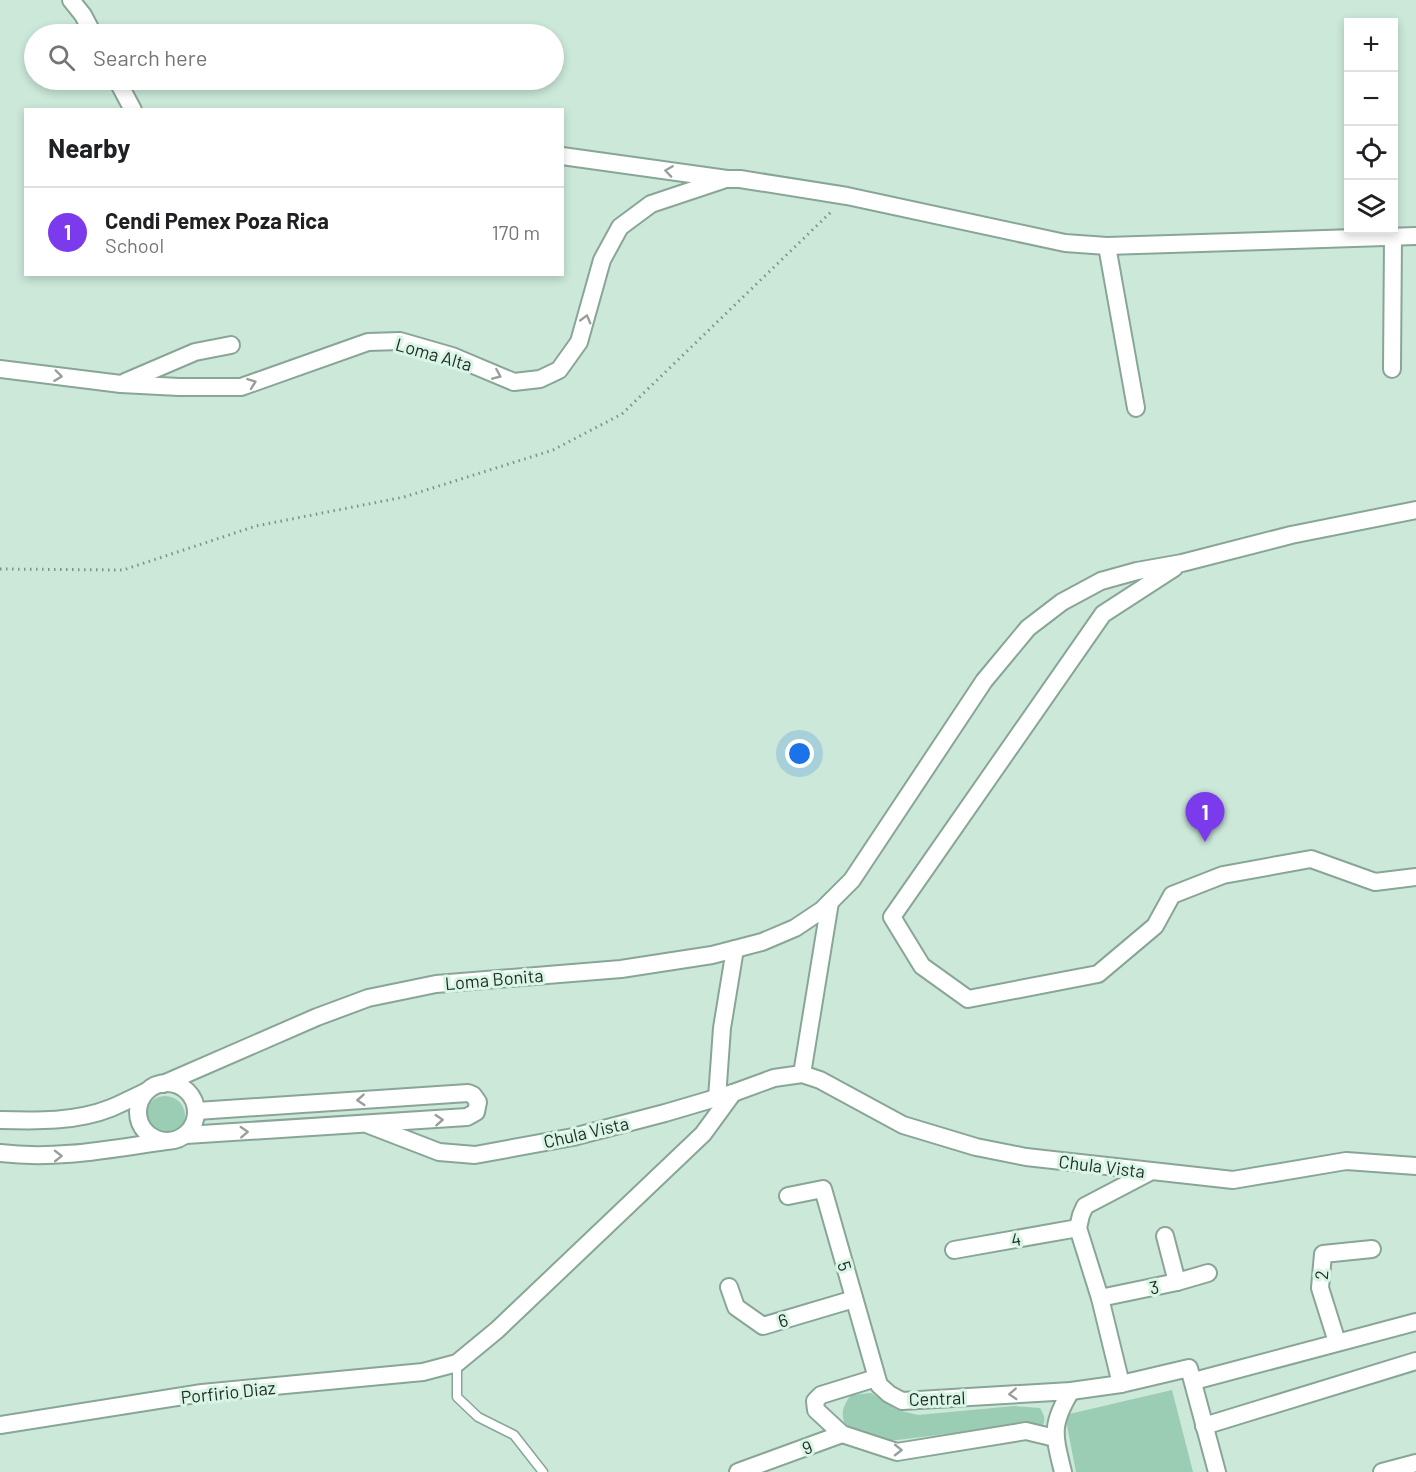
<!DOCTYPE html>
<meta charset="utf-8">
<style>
:root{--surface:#fff;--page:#f2f2f2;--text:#202124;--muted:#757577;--line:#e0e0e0;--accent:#7c3aed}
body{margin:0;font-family:Barlow,sans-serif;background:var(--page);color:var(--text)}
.controls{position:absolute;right:18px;top:18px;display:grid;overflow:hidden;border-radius:0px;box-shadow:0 3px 9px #0003}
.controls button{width:54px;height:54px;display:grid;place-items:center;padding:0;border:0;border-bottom:2px solid var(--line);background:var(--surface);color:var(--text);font:30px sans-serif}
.you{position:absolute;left:800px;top:754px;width:21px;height:21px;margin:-15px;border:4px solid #fff;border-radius:50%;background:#1a73e8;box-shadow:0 0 0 9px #1a73e833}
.badge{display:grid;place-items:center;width:39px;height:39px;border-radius:50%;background:var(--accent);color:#fff;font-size:20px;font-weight:700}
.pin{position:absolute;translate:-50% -50px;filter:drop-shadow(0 2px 3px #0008)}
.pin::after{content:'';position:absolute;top:32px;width:21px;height:18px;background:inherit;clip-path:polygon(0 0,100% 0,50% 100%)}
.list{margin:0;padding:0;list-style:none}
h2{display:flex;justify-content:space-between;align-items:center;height:78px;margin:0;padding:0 24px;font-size:26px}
h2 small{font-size:20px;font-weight:400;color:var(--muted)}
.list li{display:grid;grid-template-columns:39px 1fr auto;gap:18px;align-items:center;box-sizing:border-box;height:90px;padding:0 24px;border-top:2px solid var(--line)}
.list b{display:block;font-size:22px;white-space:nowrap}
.list p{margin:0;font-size:20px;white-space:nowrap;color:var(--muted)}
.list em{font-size:20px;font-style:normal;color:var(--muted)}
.icon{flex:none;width:33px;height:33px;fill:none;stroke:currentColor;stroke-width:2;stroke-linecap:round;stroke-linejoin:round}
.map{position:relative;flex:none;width:1416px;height:1472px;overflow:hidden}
.search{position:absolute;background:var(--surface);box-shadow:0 3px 9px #0003;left:24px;top:24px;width:540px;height:66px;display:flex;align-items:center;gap:15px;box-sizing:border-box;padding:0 21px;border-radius:33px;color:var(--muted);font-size:22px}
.panel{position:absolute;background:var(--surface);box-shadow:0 3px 9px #0003;left:24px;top:108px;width:540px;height:168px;border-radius:0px}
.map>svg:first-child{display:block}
</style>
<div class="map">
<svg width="1416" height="1472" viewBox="0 0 1416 1472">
<rect width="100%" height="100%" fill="#cbe8d9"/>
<!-- green -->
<g fill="#9bccb4">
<circle cx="165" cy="1116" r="20"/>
<path d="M1172 1390 1193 1472H1076L1065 1415Z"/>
<path d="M871 1393 897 1410 918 1415 1014 1406 1040 1408C1044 1415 1047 1420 1041 1428H996L897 1440H878L845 1424C840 1413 844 1404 851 1395Z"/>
</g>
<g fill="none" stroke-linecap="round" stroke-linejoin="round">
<defs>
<path id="service" d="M457 1363V1397L478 1417 514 1435 543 1472"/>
<g id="minor">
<path d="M71 0 83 15 93 34"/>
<path d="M117 80 133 110"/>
<path d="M562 156 727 179H740L847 196 1065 243 1107 246 1416 236"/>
<path d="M1107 246 1136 408"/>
<path d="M0 369 121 384 179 387H241L368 342 400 341 452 356 514 382 540 379 559 370 579 342 602 260 620 227 651 204 723 180"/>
<path d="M1392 369 1393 238"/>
<path d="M125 382 195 352 231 345"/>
<path d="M1174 568 1103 614 892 917 922 966 968 999 1098 974 1155 926 1172 895 1223 875 1311 859 1375 882 1416 877"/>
<path d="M802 1074 830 902"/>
<circle cx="167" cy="1112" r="29"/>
<path d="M163 1084 317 1017 368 998 436 984 621 969 712 955 762 942 795 928 822 910 852 880 984 681 1028 628 1062 602 1101 581 1137 571 1182 563 1291 535 1416 510"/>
<path d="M717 1098 722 1028 735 949"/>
<path d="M0 1120C37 1121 76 1122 111 1108 123 1103 134 1097 145 1092"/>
<path d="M369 1125 439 1152 475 1155 573 1137 665 1113 733 1093 774 1078 802 1074 820 1080 903 1125 976 1147 1026 1157 1233 1180 1346 1161 1416 1166"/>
<path d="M186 1135 467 1117 476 1112 478 1102 473 1095 468 1093 197 1111"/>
<path d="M0 1153C56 1160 110 1149 166 1141"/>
<path d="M788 1196 823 1189 879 1385 889 1394 902 1401 1071 1391 1121 1384 1189 1368 1217 1472"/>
<path d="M1165 1236 1177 1282"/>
<path d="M954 1250 1078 1228"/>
<path d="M729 1287 736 1307 763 1326 854 1299"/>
<path d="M1100 1298 1177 1282 1208 1273"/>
<path d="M1337 1342 1320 1288 1323 1254 1372 1249"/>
<path d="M876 1378 821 1395 815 1401 816 1410 842 1434 897 1452 1026 1431 1055 1438"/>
<path d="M1194 1381 1416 1322"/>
<path d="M1121 1384 1100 1298 1078 1228 1081 1215 1085 1206 1150 1172"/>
<path d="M0 1425 202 1393 423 1372 457 1363 497 1330 703 1134 733 1093"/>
<path d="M1204 1426 1416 1361"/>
<path d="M738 1472 842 1434"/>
<path d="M1063 1472C1054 1435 1050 1425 1071 1391"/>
<path d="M1382 1472 1416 1463"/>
</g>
</defs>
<!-- service casing -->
<use href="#service" stroke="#89a597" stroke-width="11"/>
<!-- minor casing -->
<use href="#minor" stroke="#89a597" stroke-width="20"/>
<!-- path -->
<path stroke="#7e9388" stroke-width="3" stroke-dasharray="1.5 4.5" stroke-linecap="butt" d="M0 569 123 570 256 526 404 497 553 450 622 414 832 211"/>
<!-- service -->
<use href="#service" stroke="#fff" stroke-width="8"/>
<!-- minor -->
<use href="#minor" stroke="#fff" stroke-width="16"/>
</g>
<!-- one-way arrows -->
<defs><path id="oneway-chevron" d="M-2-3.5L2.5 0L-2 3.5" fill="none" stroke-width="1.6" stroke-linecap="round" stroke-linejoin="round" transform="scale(1.5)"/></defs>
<g stroke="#9a9f9c">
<use href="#oneway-chevron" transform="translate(669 171) rotate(-172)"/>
<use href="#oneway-chevron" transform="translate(586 319) rotate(-75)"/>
<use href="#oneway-chevron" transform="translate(497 375) rotate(23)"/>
<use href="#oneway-chevron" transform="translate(58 376) rotate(7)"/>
<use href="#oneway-chevron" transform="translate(252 383) rotate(-20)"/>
<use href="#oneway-chevron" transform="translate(361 1100) rotate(176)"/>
<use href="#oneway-chevron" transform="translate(439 1120) rotate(-4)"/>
<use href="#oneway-chevron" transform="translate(244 1132) rotate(-3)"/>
<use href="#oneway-chevron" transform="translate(58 1156) rotate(-1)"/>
<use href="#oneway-chevron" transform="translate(1013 1394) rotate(177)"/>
<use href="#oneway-chevron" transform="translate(898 1450) rotate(1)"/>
</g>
<g text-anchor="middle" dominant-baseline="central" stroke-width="6" stroke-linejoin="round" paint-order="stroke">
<!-- street labels -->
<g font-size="18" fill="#1f2a24" stroke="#d8f5e6">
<text transform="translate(434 354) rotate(16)">Loma Alta</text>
<text transform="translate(494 979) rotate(-5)">Loma Bonita</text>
<text transform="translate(586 1132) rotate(-13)">Chula Vista</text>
<text transform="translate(1102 1166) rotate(7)">Chula Vista</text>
<text transform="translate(1016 1239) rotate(-10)">4</text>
<text transform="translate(845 1266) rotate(74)">5</text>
<text transform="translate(1321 1275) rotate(-86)">2</text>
<text transform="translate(1154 1287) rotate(-12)">3</text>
<text transform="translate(783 1320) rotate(-17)">6</text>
<text transform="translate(228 1392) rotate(-6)">Porfirio Diaz</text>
<text transform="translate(937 1398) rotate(-2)">Central</text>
<text transform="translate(807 1447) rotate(-20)">9</text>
</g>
</g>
</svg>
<div class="controls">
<button>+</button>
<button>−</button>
<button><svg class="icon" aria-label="locate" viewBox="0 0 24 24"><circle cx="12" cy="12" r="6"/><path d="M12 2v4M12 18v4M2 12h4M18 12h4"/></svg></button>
<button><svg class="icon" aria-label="layers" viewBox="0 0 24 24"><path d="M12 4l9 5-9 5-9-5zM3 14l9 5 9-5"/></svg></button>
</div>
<div class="you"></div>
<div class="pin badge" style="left:1205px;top:842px">1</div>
<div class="search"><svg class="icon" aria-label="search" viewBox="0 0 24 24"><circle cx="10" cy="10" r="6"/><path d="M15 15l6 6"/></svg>Search here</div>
<section class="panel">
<h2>Nearby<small></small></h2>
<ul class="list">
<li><span class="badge">1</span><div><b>Cendi Pemex Poza Rica</b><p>School</p></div><em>170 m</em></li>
</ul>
</section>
</div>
